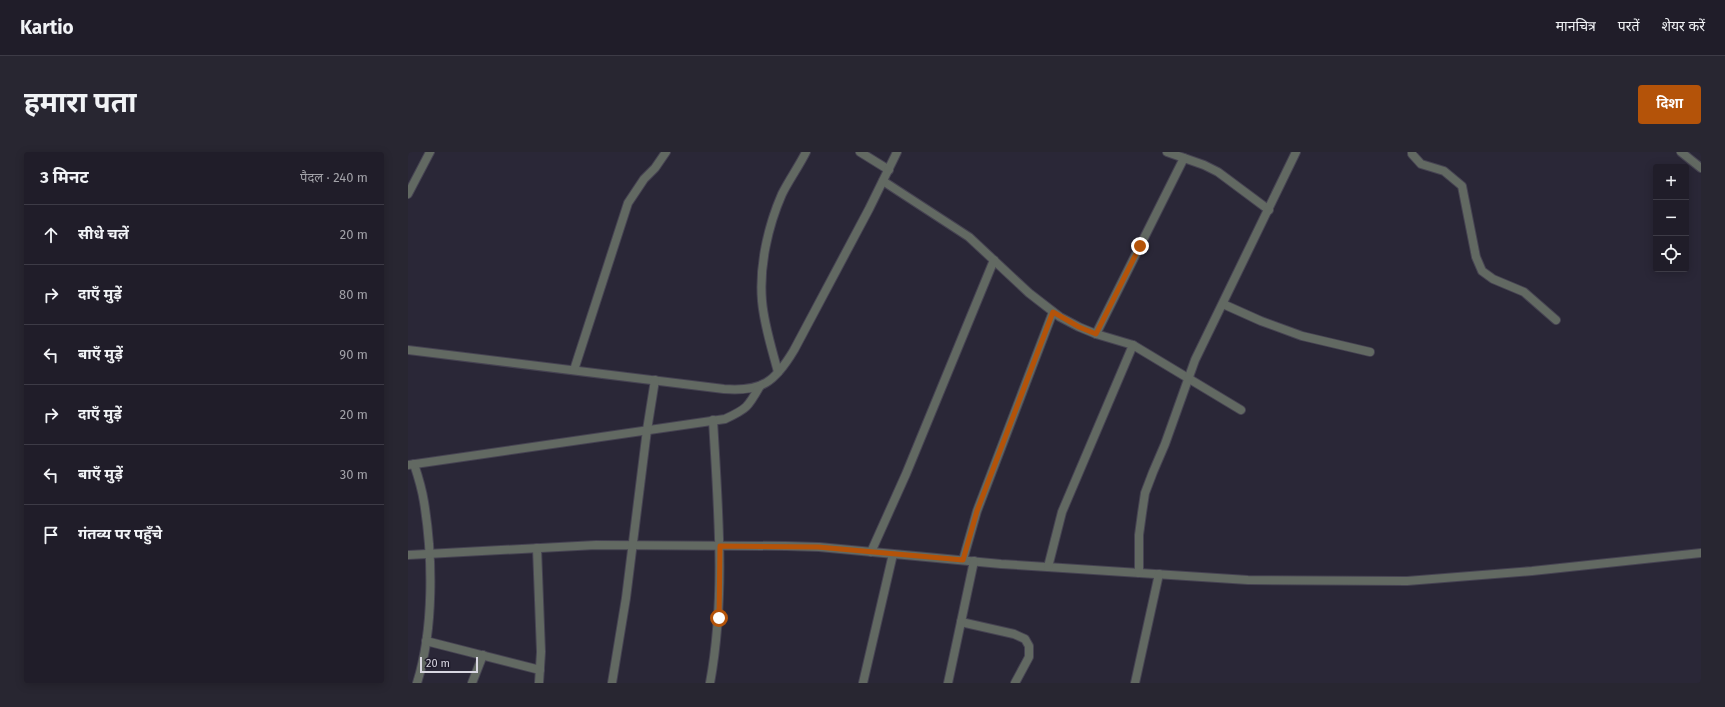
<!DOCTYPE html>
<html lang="hi">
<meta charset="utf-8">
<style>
:root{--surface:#201d29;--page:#282631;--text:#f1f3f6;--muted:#a2a2a8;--line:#3d3b46;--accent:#b45309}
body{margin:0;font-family:"Fira Sans","Noto Sans Devanagari",sans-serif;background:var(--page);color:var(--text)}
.controls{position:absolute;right:12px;top:12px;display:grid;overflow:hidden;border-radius:4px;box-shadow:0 2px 10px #0003}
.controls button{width:36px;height:36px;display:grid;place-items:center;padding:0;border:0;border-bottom:1px solid var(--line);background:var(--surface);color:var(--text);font:20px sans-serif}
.scale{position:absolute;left:12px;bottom:10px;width:58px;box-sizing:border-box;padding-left:4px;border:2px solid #d8d6e1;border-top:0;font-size:11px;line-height:14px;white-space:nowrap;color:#d8d6e1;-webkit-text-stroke:3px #211d2d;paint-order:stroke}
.stop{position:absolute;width:12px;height:12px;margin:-9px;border:3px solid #b45309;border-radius:50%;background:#fff}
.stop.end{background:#b45309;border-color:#fff;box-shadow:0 1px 4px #0008}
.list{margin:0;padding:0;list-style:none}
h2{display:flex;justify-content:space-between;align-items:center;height:52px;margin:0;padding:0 16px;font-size:17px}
h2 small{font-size:13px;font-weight:400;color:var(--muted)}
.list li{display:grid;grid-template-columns:26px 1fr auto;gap:12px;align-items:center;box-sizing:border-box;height:60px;padding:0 16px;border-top:1px solid var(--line)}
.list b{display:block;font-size:15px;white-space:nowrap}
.list em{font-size:13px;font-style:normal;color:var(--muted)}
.icon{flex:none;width:22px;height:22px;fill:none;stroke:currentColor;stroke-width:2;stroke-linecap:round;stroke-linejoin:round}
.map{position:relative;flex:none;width:1293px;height:531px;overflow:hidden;border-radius:4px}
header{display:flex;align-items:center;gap:24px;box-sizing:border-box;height:56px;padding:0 20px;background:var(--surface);border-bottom:1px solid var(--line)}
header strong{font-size:19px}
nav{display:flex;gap:22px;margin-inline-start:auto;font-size:14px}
.intro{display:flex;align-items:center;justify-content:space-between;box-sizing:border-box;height:96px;padding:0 24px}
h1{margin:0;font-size:28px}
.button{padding:10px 18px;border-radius:4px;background:var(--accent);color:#fff;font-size:14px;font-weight:700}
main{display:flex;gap:24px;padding:0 24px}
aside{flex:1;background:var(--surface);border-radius:4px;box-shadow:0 2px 10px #0003}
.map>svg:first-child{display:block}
</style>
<header>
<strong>Kartio</strong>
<nav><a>मानचित्र</a><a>परतें</a><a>शेयर करें</a></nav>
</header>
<div class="intro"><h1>हमारा पता</h1><a class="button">दिशा</a></div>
<main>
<aside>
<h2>3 मिनट<small>पैदल · 240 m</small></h2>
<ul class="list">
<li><svg class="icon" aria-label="ahead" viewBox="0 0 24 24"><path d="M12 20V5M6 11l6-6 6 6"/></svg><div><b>सीधे चलें</b></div><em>20 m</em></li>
<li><svg class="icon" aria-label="right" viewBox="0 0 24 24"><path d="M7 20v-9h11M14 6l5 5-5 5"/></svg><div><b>दाएँ मुड़ें</b></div><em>80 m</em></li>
<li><svg class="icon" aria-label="left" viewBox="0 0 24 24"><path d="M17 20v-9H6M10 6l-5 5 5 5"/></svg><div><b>बाएँ मुड़ें</b></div><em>90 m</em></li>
<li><svg class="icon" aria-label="right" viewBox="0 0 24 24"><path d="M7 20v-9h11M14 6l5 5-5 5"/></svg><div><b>दाएँ मुड़ें</b></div><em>20 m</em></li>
<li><svg class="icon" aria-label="left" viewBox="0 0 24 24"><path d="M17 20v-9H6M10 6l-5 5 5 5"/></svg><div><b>बाएँ मुड़ें</b></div><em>30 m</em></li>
<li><svg class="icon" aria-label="arrive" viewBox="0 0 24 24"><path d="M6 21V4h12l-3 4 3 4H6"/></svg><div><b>गंतव्य पर पहुँचे</b></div></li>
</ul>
</aside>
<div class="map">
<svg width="1293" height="531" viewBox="0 0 1293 531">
<rect width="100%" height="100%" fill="#2a2737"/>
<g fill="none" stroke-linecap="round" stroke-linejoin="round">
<defs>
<g id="street">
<path d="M452 0 481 18"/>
<path d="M759 0 796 13 810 20 861 58"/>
<path d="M1004 0V2L1013 12 1036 19 1054 34 1068 105 1074 119 1085 127 1116 140 1148 168"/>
<path d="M1273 0 1293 16"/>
<path d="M475 29 561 85 621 141 652 165 671 175 688 182 725 193 833 258"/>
<path d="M0 42 22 0"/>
<path d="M815 152 853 169 894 184 962 200"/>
<path d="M688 182 776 6"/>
<path d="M0 198 316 237C354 240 367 230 386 198L461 57 489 0"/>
<path d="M166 218 220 51 236 27 247 16 258 0"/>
<path d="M370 220C364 197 356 173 354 149 351 114 360 74 374 42 381 28 391 14 398 0"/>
<path d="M6 312C10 324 14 337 16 350 25 405 26 477 9 531"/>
<path d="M0 313 317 267C339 257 340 255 352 234"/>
<path d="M129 396 133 500 131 531"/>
<path d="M463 400 498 322 586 108"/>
<path d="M0 403 188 393 378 394 411 395 593 412 840 428 999 429 1124 419 1293 401"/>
<path d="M555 408 569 359 645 160"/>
<path d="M640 415 654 360 725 193"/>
<path d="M731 421V383L734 361 737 341 745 320 757 292 787 208 888 0"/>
<path d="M553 470 606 482 617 487 621 494V505L607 531"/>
<path d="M18 489 132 518"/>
<path d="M64 531 75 503"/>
<path d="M204 531 218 446 239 278 247 228"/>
<path d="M302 531C318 444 310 356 305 268"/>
<path d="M455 531 485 402"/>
<path d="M540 531 566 409"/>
<path d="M727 531 751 422"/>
</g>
</defs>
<!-- street casing -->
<use href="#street" stroke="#464352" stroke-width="10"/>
<!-- street -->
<use href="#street" stroke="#626962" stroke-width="8"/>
</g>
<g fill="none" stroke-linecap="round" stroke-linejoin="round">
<!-- route -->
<path stroke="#b45309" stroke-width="5" d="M311 466 312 394 410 395 555 408 569 359 645 160 671 175 688 182 732 94"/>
</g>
</svg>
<div class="controls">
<button>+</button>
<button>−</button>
<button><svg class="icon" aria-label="locate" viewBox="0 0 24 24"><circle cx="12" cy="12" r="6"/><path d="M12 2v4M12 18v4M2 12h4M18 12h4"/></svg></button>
</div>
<div class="scale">20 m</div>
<div class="stop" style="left:311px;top:466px"></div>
<div class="stop end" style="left:732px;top:94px"></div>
</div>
</main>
